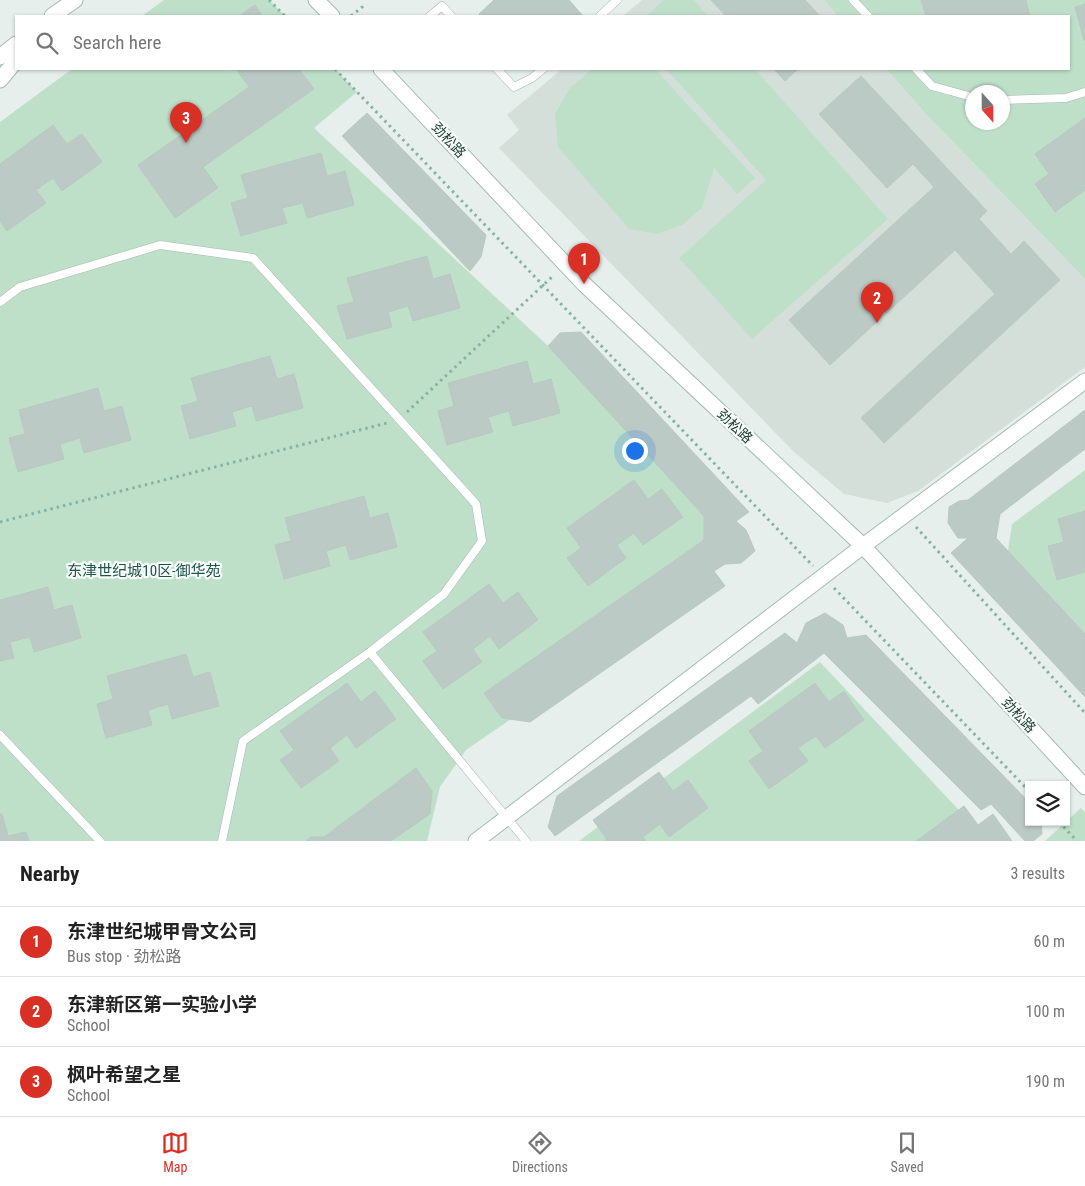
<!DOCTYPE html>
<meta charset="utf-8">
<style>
:root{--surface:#fff;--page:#f2f2f2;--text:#222;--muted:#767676;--line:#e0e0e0;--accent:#d93025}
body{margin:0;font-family:"Roboto Condensed","Noto Sans SC",sans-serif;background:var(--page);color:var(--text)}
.controls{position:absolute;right:15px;bottom:15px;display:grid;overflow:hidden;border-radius:0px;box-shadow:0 1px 4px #0004}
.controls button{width:45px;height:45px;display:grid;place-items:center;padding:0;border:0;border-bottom:1px solid var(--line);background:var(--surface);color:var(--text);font:25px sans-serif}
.compass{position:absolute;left:965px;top:85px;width:45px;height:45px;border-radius:50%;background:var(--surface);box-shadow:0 1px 4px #0004;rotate:159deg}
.you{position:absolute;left:634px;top:450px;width:18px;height:18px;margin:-12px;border:4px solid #fff;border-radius:50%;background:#1a73e8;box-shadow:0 0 0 8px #1a73e833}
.badge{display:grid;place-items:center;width:32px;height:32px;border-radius:50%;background:var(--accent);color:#fff;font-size:16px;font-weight:700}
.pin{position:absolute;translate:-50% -41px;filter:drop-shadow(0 1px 2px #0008)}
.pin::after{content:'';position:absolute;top:26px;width:18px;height:15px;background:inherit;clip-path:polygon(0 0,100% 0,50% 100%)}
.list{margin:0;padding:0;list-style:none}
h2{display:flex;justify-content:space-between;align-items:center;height:65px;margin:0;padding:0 20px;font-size:21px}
h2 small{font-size:16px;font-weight:400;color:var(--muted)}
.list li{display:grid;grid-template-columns:32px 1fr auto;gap:15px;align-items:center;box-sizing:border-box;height:70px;padding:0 20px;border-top:1px solid var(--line)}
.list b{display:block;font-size:19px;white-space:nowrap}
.list p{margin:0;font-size:16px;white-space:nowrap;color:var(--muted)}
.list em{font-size:16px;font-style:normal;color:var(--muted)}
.icon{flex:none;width:28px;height:28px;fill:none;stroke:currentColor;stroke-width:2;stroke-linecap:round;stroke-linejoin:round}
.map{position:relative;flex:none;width:1085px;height:841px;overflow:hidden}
.search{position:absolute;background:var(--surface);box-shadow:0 1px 4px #0004;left:15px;right:15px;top:15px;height:55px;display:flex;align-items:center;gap:12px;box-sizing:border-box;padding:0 18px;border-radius:0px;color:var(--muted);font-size:19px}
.sheet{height:275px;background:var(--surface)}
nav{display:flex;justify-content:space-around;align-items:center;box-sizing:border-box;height:70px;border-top:1px solid var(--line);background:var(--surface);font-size:14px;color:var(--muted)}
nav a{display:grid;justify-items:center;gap:2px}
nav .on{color:var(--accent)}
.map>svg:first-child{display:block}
</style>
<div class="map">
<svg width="1085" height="841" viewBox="0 0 1085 841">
<rect width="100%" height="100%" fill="#e6efeb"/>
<!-- built -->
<g fill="#d4dfda">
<path d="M642 0H824L838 16H623Z"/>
<path d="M562 69H886L926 114 1085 279V367L918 491 887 503 844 494 794 452 499 148 519 130 507 115Z"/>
</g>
<!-- green -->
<g fill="#bfe0c8" fill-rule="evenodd">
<path d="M164 0H269L285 16H142Z"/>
<path d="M664 0H694L708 16H646Z"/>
<path d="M824 0H1085V279L926 114 886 69H1069V16H838ZM972 92H1002V122H972Z"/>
<path d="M72 69H335L357 92 314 128 548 346 704 516V540L485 693 502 718 511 719 466 750 440 787 427 841H0V122Z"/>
<path d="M592 69H655L755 178 737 194 714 168 702 208 682 225 657 234 629 229 558 147 555 114 570 88Z"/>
<path d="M666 69H755L888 219 752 339 679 258 766 180Z"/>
<path d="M1085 470V634L1008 551 1012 524Z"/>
<path d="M820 662 988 841H579Z"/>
<path d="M1081 808 1085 812V841H1045Z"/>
</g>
<!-- building -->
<g fill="#bbcac4" stroke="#b8c9c2">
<path d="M494 0H569L583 16H481L479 14Z"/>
<path d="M711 0H805L820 16H726Z"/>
<path d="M921 0H1026L1030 16H926Z"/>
<path d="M1085 4V40H1084L1075 7Z"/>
<path d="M255 5 262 16H239Z"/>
<path d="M236 69H299L314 89 203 167 218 188 175 218 138 165 249 87Z"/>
<path d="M774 69H798L785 81Z"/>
<path d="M861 76 987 211 979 219 1011 254 1024 241 1060 280 884 443 861 418 995 294 955 250 830 365 789 320 934 187 913 164 887 188 819 114Z"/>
<path d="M367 113 486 235 481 257 470 271 342 136Z"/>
<path d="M1085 118V190L1055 212 1035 184 1049 174 1035 154Z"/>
<path d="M53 125 67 144 82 134 102 162 62 191 53 178 36 190 46 203 7 231 0 221V164Z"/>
<path d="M321 153 327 176 345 171 354 205 307 218 303 203 282 208 287 223 241 236 231 203 248 198 241 175Z"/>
<path d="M427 256 433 279 450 274 460 308 413 321 408 306 388 312 392 327 347 339 337 306 354 302 347 278Z"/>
<path d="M581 332 749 512 736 521 746 530 755 551 741 563 725 564 714 571 725 586 530 722 502 718 484 693 704 540V516L548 346 560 333Z"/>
<path d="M270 356 277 379 294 374 303 408 256 421 252 406 232 412 236 426 190 439 181 406 198 401 191 378Z"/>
<path d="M527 361 533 384 551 379 560 413 513 426 509 411 488 417 493 432 447 445 438 411 454 406 448 383Z"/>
<path d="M98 388 104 411 122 406 131 440 84 453 80 438 60 444 64 459 18 472 9 438 25 434 19 410Z"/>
<path d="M1085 410V449L1000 514 996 538 1085 634V697L951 553 968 538H958L948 523 949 507 959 501 968 500Z"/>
<path d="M634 480 648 499 662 489 683 517 643 545 634 533 617 545 626 558 588 586 567 558 581 548 567 528Z"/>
<path d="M364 496 370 518 388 513 397 547 350 560 346 545 326 551 330 566 284 579 275 545 291 541 285 518Z"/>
<path d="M1085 511V572L1057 580 1048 546 1064 542 1058 519Z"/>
<path d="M489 584 503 603 518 592 538 620 499 649 490 636 473 649 482 662 443 689 423 661 437 651 423 632Z"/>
<path d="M48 587 54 610 72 605 81 638 34 652 30 637 10 642 14 658 0 661V600Z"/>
<path d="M825 613 843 625 847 638 866 635 1029 802V822H1041L1042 834 1033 841H1025L991 804 981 810 824 653 758 704 751 696 555 836 548 827 557 796 785 633 797 643 806 623Z"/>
<path d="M186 654 193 677 210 672 219 706 172 719 168 704 148 710 152 725 106 738 97 704 113 699 107 676Z"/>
<path d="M347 683 361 702 375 691 396 719 356 748 347 735 330 748 339 761 301 788 280 760 294 750 280 731Z"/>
<path d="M815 683 829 702 844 691 864 720 825 748 816 736 798 748 808 761 769 789 749 761 763 751 749 731Z"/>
<path d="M416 768 432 791 430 814 391 841H306L311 837H324Z"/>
<path d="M659 772 673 791 688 780 708 808 669 837 660 824 643 837 646 841H604L607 839 593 820Z"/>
<path d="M964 806 978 825 993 814 1012 841H916Z"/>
<path d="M0 814H2L8 836 26 832 29 841H0Z"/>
</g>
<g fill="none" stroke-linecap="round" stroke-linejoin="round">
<defs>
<g id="lane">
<path d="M853 0 868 16"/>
<path d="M430 16 442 6 451 16"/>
<path d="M600 16 617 0"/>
<path d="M497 69 514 87 532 78 543 69"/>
<path d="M916 69 932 86 972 97"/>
<path d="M1002 100 1066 98 1085 92"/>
<path d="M0 302 20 287 160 245 253 258 476 504 482 541 444 594 370 652 243 741 222 841"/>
<path d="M370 652 526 841"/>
<path d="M0 735 100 841"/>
</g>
<g id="secondary">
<path d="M316 0 332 16"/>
<path d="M52 16 75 0"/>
<path d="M0 57 16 44"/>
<path d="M381 69 584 284 863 546 1085 787"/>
<path d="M0 80 16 61"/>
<path d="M476 841 863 546 1085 381"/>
</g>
</defs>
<!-- lane casing -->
<use href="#lane" stroke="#a8b8b2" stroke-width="9"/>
<!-- secondary casing -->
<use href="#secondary" stroke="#a4bbb3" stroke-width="17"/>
<!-- path -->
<g stroke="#86b3a5" stroke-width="3" stroke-dasharray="2.5 4" stroke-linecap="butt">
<path d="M269 0 285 16"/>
<path d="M351 16 366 4"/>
<path d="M335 69 813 566"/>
<path d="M407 412 554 275"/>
<path d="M0 522 387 423"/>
<path d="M916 527 1085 713"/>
<path d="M834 588 1029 791"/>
<path d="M1059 822 1077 841"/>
</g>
<!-- lane -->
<use href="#lane" stroke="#fff" stroke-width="8"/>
<!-- secondary -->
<use href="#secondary" stroke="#fff" stroke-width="15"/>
</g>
<g text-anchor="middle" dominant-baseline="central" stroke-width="4.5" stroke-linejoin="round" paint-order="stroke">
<!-- street labels -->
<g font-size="14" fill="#24423a" stroke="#f7fbf9">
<text transform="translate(449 140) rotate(47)">劲松路</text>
<text transform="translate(735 426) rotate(43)">劲松路</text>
<text transform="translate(1019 715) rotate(47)">劲松路</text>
</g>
<!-- neighbourhood labels -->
<g font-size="15" fill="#1f5548" stroke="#f7fbf9">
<text x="144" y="571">东津世纪城10区-御华苑</text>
</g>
</g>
</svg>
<div class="controls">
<button><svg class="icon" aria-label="layers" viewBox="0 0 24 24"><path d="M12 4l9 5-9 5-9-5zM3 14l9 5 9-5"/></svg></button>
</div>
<svg class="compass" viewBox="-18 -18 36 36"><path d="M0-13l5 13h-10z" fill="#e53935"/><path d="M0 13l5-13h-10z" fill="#767676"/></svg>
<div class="you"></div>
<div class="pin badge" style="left:584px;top:284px">1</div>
<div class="pin badge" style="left:877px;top:323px">2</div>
<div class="pin badge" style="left:186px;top:143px">3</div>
<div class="search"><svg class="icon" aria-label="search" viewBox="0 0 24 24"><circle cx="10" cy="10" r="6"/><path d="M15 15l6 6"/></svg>Search here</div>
</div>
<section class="sheet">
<h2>Nearby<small>3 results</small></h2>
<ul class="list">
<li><span class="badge">1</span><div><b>东津世纪城甲骨文公司</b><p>Bus stop · 劲松路</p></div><em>60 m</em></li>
<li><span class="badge">2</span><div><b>东津新区第一实验小学</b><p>School</p></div><em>100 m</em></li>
<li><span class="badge">3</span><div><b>枫叶希望之星</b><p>School</p></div><em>190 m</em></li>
</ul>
</section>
<nav>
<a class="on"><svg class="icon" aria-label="map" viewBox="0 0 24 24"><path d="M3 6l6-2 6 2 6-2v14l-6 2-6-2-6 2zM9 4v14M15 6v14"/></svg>Map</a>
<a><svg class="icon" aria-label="directions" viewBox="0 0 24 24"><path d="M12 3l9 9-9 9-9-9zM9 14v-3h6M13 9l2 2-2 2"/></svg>Directions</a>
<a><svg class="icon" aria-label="saved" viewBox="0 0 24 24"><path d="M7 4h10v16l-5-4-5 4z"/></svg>Saved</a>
</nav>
